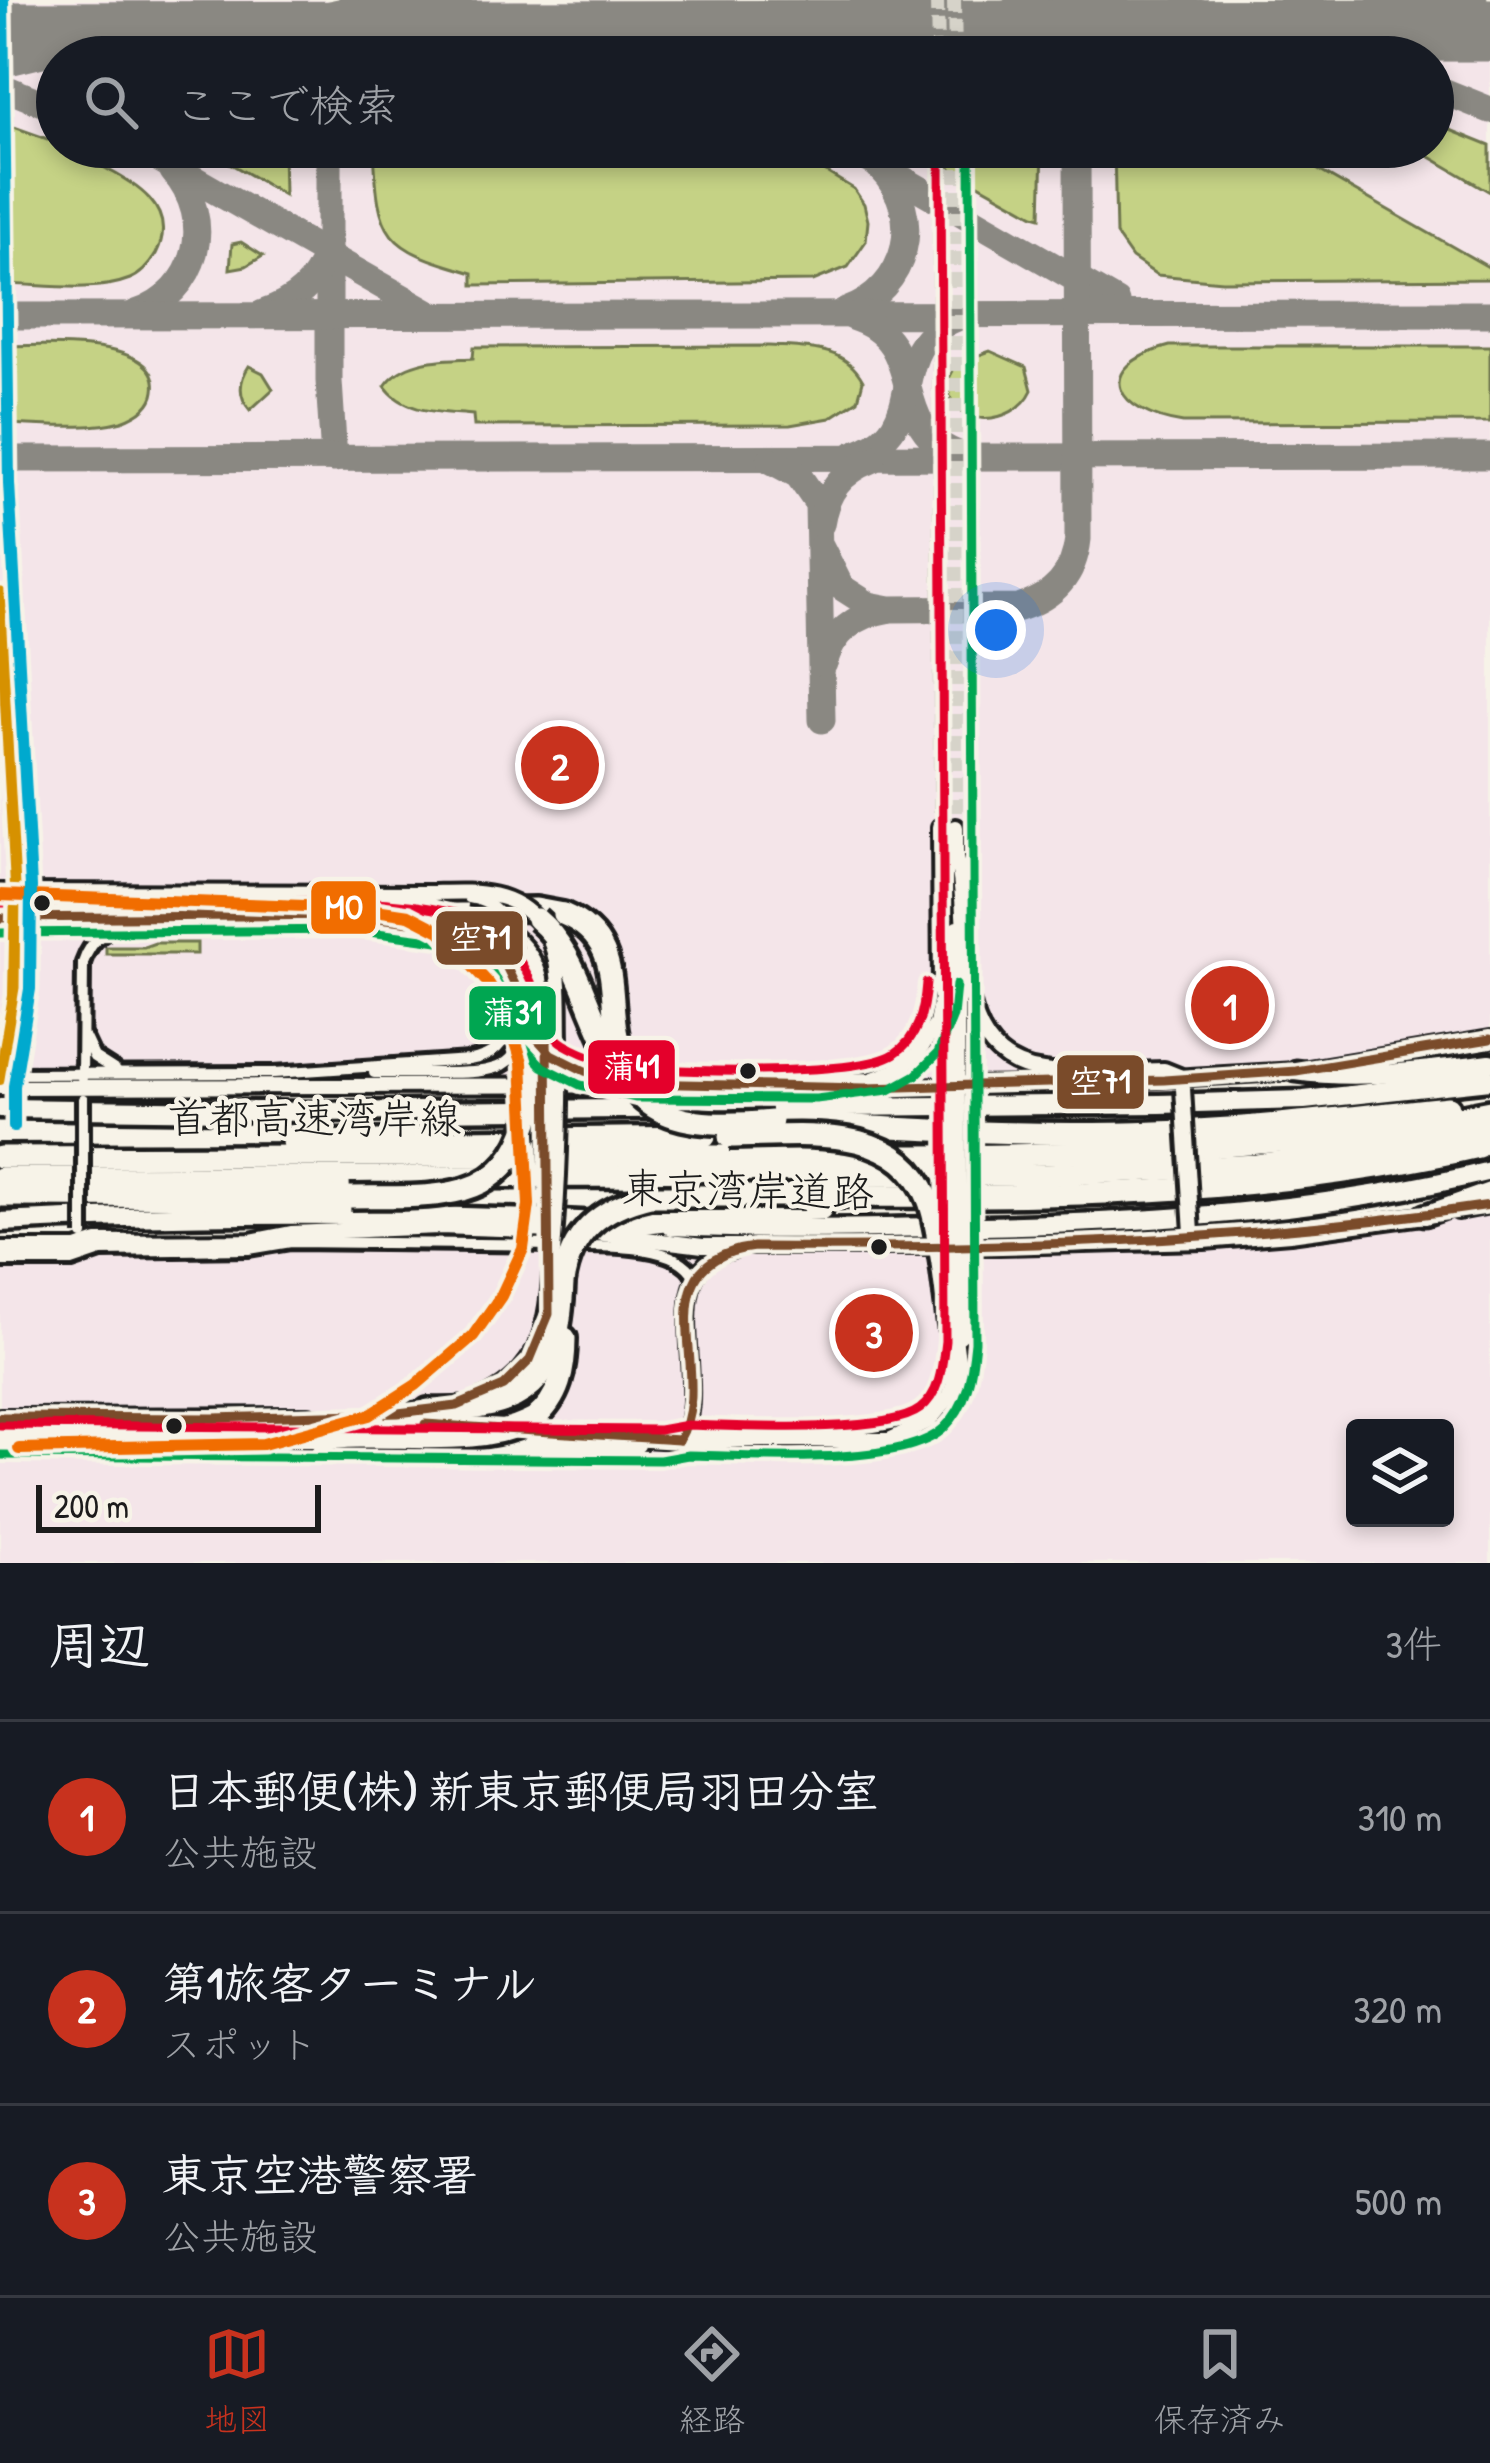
<!DOCTYPE html>
<html lang="ja">
<meta charset="utf-8">
<style>
:root{--surface:#171b24;--page:#20242c;--text:#f1f3f6;--muted:#9ea1a6;--line:#363941;--accent:#c8321e}
body{margin:0;font-family:"Patrick Hand","Klee One",sans-serif;background:var(--page);color:var(--text)}
.controls{position:absolute;right:36px;bottom:36px;display:grid;overflow:hidden;border-radius:12px;box-shadow:0 6px 18px #0003}
.controls button{width:108px;height:108px;display:grid;place-items:center;padding:0;border:0;border-bottom:3px solid var(--line);background:var(--surface);color:var(--text);font:60px sans-serif}
.scale{position:absolute;left:36px;bottom:30px;width:285px;box-sizing:border-box;padding-left:12px;border:6px solid #1c1c1c;border-top:0;font-size:33px;line-height:42px;white-space:nowrap;color:#1c1c1c;-webkit-text-stroke:9px #f7f3e8;paint-order:stroke}
.you{position:absolute;left:996px;top:630px;width:42px;height:42px;margin:-30px;border:9px solid #fff;border-radius:50%;background:#1a73e8;box-shadow:0 0 0 18px #1a73e833}
.badge{display:grid;place-items:center;width:78px;height:78px;border-radius:50%;background:var(--accent);color:#fff;font-size:39px;font-weight:700}
.pin{position:absolute;translate:-50% -50%;border:6px solid #fff;box-shadow:0 3px 12px #0006}
.list{margin:0;padding:0;list-style:none}
h2{display:flex;justify-content:space-between;align-items:center;height:156px;margin:0;padding:0 48px;font-size:51px}
h2 small{font-size:39px;font-weight:400;color:var(--muted)}
.list li{display:grid;grid-template-columns:78px 1fr auto;gap:36px;align-items:center;box-sizing:border-box;height:192px;padding:0 48px;border-top:3px solid var(--line)}
.list b{display:block;font-size:45px;white-space:nowrap}
.list p{margin:0;font-size:39px;white-space:nowrap;color:var(--muted)}
.list em{font-size:39px;font-style:normal;color:var(--muted)}
.icon{flex:none;width:66px;height:66px;fill:none;stroke:currentColor;stroke-width:2;stroke-linecap:round;stroke-linejoin:round}
.map{position:relative;flex:none;width:1490px;height:1563px;overflow:hidden}
.search{position:absolute;background:var(--surface);box-shadow:0 6px 18px #0003;left:36px;right:36px;top:36px;height:132px;display:flex;align-items:center;gap:30px;box-sizing:border-box;padding:0 42px;border-radius:66px;color:var(--muted);font-size:45px}
.sheet{height:732px;background:var(--surface)}
nav{display:flex;justify-content:space-around;align-items:center;box-sizing:border-box;height:168px;border-top:3px solid var(--line);background:var(--surface);font-size:33px;color:var(--muted)}
nav a{display:grid;justify-items:center;gap:6px}
nav .on{color:var(--accent)}
.map>svg:first-child{display:block}
</style>
<div class="map">
<svg width="1490" height="1563" viewBox="0 0 1490 1563">
<rect width="100%" height="100%" fill="#f7f3e8"/>
<filter id="ink" filterUnits="userSpaceOnUse"><feTurbulence type="fractalNoise" baseFrequency=".00833" numOctaves="2"/><feDisplacementMap in="SourceGraphic" scale="24" xChannelSelector="R" yChannelSelector="G"/><feConvolveMatrix kernelMatrix="1 2 1 2 8 2 1 2 1" color-interpolation-filters="sRGB"/></filter>
<g filter="url(#ink)">
<!-- built -->
<g fill="#f4e5e9" fill-rule="evenodd">
<path d="M0 0H1490V1051L1316 1079 1127 1093 0 1098ZM57 57H1433V147H57Z"/>
<path d="M1490 1188V1563H0V1238H846L1111 1234 1272 1225 1401 1209ZM1355 1428H1445V1518H1355Z"/>
</g>
<!-- green -->
<g fill="#c5d285" stroke="#707750" stroke-width="3">
<path d="M0 122 56 142 57 147C72 148 86 157 99 165 133 182 180 208 156 254 150 264 141 275 130 279 92 294 40 284 0 284Z"/>
<path d="M1433 123 1490 146V192L1413 147H1433Z"/>
<path d="M202 147H283L284 195Z"/>
<path d="M374 147H785L854 189 864 204 868 221 866 241 848 267 813 281 473 285V273C384 248 378 239 374 147Z"/>
<path d="M913 147H1043L1041 217 1034 215Z"/>
<path d="M1114 147H1278L1490 268V279L1222 281 1157 275 1132 258 1116 235Z"/>
<path d="M241 242 263 256 246 266 230 269 232 244Z"/>
<path d="M0 346C33 346 163 335 154 391 152 407 136 416 122 421 85 431 38 424 0 424Z"/>
<path d="M769 346C804 348 845 345 863 381L858 400 830 418 790 425 474 426 473 415C443 412 404 414 385 386 404 358 442 360 473 358L474 347Z"/>
<path d="M1170 346H1490V422L1183 423C1116 413 1089 367 1170 346Z"/>
<path d="M990 351 1026 367 1032 390C1015 428 945 431 948 380L957 363Z"/>
<path d="M249 366 263 373 273 389 250 410C238 396 239 381 249 366Z"/>
<path d="M155 943H197V954H106V947H144Z"/>
</g>
<g fill="none" stroke-linecap="round" stroke-linejoin="round">
<!-- taxiway -->
<g stroke="#8a8882" stroke-width="27">
<path d="M1096 0 1109 13 1137 26"/>
<path d="M351 3 379 24 422 32"/>
<path d="M1003 31 1032 41 1052 57"/>
<path d="M1110 31 1237 39 1334 57"/>
<path d="M1276 31 1393 18 1474 0"/>
<path d="M246 32 395 0"/>
<path d="M250 32 272 37 304 57"/>
<path d="M488 32 623 57"/>
<path d="M859 32 972 20 1066 0"/>
<path d="M353 57 374 40 406 34"/>
<path d="M1076 57V0"/>
<path d="M1100 57 1139 34"/>
<path d="M0 64 67 48 173 33"/>
<path d="M0 86 57 109"/>
<path d="M1433 87 1490 110"/>
<path d="M138 147 430 313"/>
<path d="M329 147V381L334 459"/>
<path d="M847 147 1116 302"/>
<path d="M846 311C908 289 926 215 880 168"/>
<path d="M136 313C199 292 216 220 173 171"/>
<path d="M263 313C295 302 317 284 326 251"/>
<path d="M0 316 1490 314"/>
<path d="M852 317C933 342 882 428 961 455"/>
<path d="M854 454C937 427 877 350 957 318"/>
<path d="M0 459 1490 456"/>
<path d="M770 460 798 475 818 504 822 720"/>
<path d="M821 524C826 492 841 472 872 460"/>
<path d="M821 547 841 587 869 605 890 609 1019 608C1054 597 1074 576 1078 539L1077 147"/>
<path d="M824 663C833 633 855 615 886 610"/>
</g>
<!-- runway -->
<path stroke="#8a8882" stroke-width="63" d="M0 33 1490 30"/>
<!-- tertiary-tunnel -->
<g stroke="#d6d3c9" stroke-width="14" stroke-dasharray="14 7" stroke-linecap="butt">
<path d="M937 0 938 57"/>
<path d="M954 0 955 57"/>
<path d="M938 147 940 827"/>
<path d="M955 147 956 827"/>
</g>
<defs>
<g id="minor">
<path d="M382 919C427 924 489 922 511 971 520 992 525 1014 534 1035"/>
<path d="M85 1038 94 1057 116 1071"/>
<path d="M555 1057 585 1071 622 1078"/>
<path d="M374 1073C397 1073 420 1073 443 1073 487 1072 525 1074 522 1017"/>
<path d="M0 1074 274 1073 469 1060C492 1057 506 1045 510 1022"/>
<path d="M82 1078 83 963C92 936 108 928 134 924"/>
<path d="M575 1246C608 1246 678 1244 694 1276"/>
<path d="M0 1261H72L101 1251 249 1249 291 1242 557 1245"/>
<path d="M679 1440C716 1394 649 1266 733 1251"/>
</g>
<g id="tertiary">
<path d="M956 827V864"/>
<path d="M956 858C975 928 941 1057 1043 1071 1082 1077 1124 1070 1164 1070L1179 1076"/>
<path d="M0 892 430 893"/>
<path d="M467 916C510 924 539 951 543 996"/>
<path d="M0 918 166 919 421 912"/>
<path d="M957 928V1028"/>
<path d="M0 1087 725 1085 870 1080 895 1071 917 1055 936 1024 941 998 940 827"/>
<path d="M863 1087 1051 1085 1296 1071 1490 1039"/>
<path d="M1458 1211 1490 1205"/>
<path d="M0 1249H77L97 1242 250 1241 291 1233 439 1227 588 1232 703 1246H999L1204 1241 1290 1234 1430 1215"/>
<path d="M960 1264V1336"/>
<path d="M480 1399C536 1376 549 1329 551 1273"/>
<path d="M379 1414 434 1409"/>
<path d="M0 1417 309 1416"/>
<path d="M305 1417 472 1428"/>
<path d="M512 1431 679 1440H889L929 1421 949 1397 957 1376"/>
<path d="M0 1440H326"/>
<path d="M474 1444 638 1445"/>
</g>
<g id="trunk">
<path d="M1296 1071C1358 1080 1428 1071 1490 1063"/>
<path d="M0 1108 309 1112 1160 1104 1304 1100 1490 1080"/>
<path d="M1425 1215 1490 1192"/>
<path d="M0 1222C213 1211 430 1213 644 1224"/>
<path d="M671 1226C774 1231 879 1228 982 1226 1153 1222 1323 1212 1490 1171"/>
</g>
<g id="motorway">
<path d="M417 911 536 909 563 914"/>
<path d="M772 1121C900 1129 1028 1137 1156 1132 1254 1128 1351 1117 1448 1107"/>
<path d="M292 1142 705 1137"/>
<path d="M0 1157C255 1155 510 1156 765 1156 1008 1156 1250 1159 1490 1111"/>
<path d="M0 1178 1045 1175 1258 1165 1490 1131"/>
<path d="M0 1196 350 1197"/>
<path d="M804 1196C1030 1197 1256 1199 1478 1147"/>
<path d="M631 1224 730 1212 821 1209"/>
<path d="M942 1263 957 1380"/>
<path d="M428 1410C529 1413 559 1382 563 1283"/>
<path d="M534 1419C560 1398 565 1370 565 1338"/>
</g>
</defs>
<!-- minor casing -->
<use href="#minor" stroke="#1c1c1c" stroke-width="20"/>
<!-- tertiary casing -->
<use href="#tertiary" stroke="#1c1c1c" stroke-width="22"/>
<!-- trunk casing -->
<use href="#trunk" stroke="#1c1c1c" stroke-width="27"/>
<!-- motorway casing -->
<use href="#motorway" stroke="#1c1c1c" stroke-width="30"/>
<!-- minor -->
<use href="#minor" stroke="#f7f3e8" stroke-width="10"/>
<!-- tertiary -->
<use href="#tertiary" stroke="#f7f3e8" stroke-width="14"/>
<!-- trunk -->
<use href="#trunk" stroke="#f7f3e8" stroke-width="18"/>
<!-- motorway -->
<use href="#motorway" stroke="#f7f3e8" stroke-width="21"/>
<defs>
<g id="minor-bridge">
<path d="M469 898C528 907 512 978 510 1022"/>
<path d="M83 1235V1099"/>
</g>
<g id="tertiary-bridge">
<path d="M430 893C472 892 511 888 540 924"/>
<path d="M551 943C562 973 559 1006 560 1037 561 1116 559 1194 551 1273"/>
<path d="M957 1028 960 1264"/>
<path d="M547 1056 550 1165"/>
<path d="M1183 1089 1192 1233"/>
</g>
<g id="motorway-bridge">
<path d="M563 914C633 944 600 1007 625 1061"/>
<path d="M537 919C561 939 575 969 586 997 630 1106 648 1132 772 1121"/>
<path d="M729 1137C797 1137 898 1120 928 1199 936 1219 938 1241 942 1263"/>
<path d="M350 1197C384 1196 420 1199 454 1192 546 1175 535 1067 543 996"/>
<path d="M563 1283C570 1232 602 1207 650 1196H804"/>
<path d="M320 1440C387 1430 475 1451 534 1419"/>
</g>
</defs>
<!-- minor-bridge casing -->
<use href="#minor-bridge" stroke="#1c1c1c" stroke-width="20" stroke-linecap="butt"/>
<!-- tertiary-bridge casing -->
<use href="#tertiary-bridge" stroke="#1c1c1c" stroke-width="22" stroke-linecap="butt"/>
<!-- motorway-bridge casing -->
<use href="#motorway-bridge" stroke="#1c1c1c" stroke-width="30" stroke-linecap="butt"/>
<!-- minor-bridge -->
<use href="#minor-bridge" stroke="#f7f3e8" stroke-width="10"/>
<!-- tertiary-bridge -->
<use href="#tertiary-bridge" stroke="#f7f3e8" stroke-width="14"/>
<!-- motorway-bridge -->
<use href="#motorway-bridge" stroke="#f7f3e8" stroke-width="21"/>
<defs>
<g id="bus-1">
<path d="M0 918 355 915 449 927 476 935 500 954 526 1007 532 1033 551 1054 585 1071 636 1083 865 1088 1164 1080 1296 1071 1490 1039"/>
<path d="M0 1417 213 1418 398 1413 457 1406 504 1386 530 1360 549 1314 547 1032"/>
<path d="M425 1424 679 1440"/>
<path d="M679 1440C719 1376 637 1262 754 1247 1001 1249 1245 1242 1490 1205"/>
</g>
<g id="bus-2">
<path d="M0 933 354 930 446 942 469 949 488 964 512 1012 519 1041 542 1066 580 1085 636 1098 816 1099 889 1090 916 1075 938 1053 953 1016 956 985"/>
<path d="M0 1455 660 1460 688 1455C746 1456 904 1468 944 1428 968 1405 972 1373 975 1342L970 147"/>
</g>
<g id="bus-3">
<path d="M0 903C82 902 164 902 245 901 315 900 386 897 454 913 501 923 521 956 538 998 546 1016 545 1032 564 1044 586 1057 616 1066 641 1068 689 1072 858 1076 894 1054 919 1038 924 1010 926 983"/>
<path d="M0 1425 659 1430 687 1425C734 1426 886 1435 920 1409 941 1393 942 1365 945 1341L940 147"/>
</g>
</defs>
<!-- bus-1 casing -->
<use href="#bus-1" stroke="#f7f3e8" stroke-width="18"/>
<!-- bus-2 casing -->
<use href="#bus-2" stroke="#f7f3e8" stroke-width="18"/>
<!-- bus-3 casing -->
<use href="#bus-3" stroke="#f7f3e8" stroke-width="18"/>
<!-- bus-1 -->
<use href="#bus-1" stroke="#7a4b2a" stroke-width="9"/>
<!-- bus-2 -->
<use href="#bus-2" stroke="#00a651" stroke-width="9"/>
<!-- bus-3 -->
<use href="#bus-3" stroke="#e4002b" stroke-width="9"/>
<defs>
<path id="rail-1" d="M0 593 16 886 14 996 0 1079"/>
</defs>
<!-- rail-1 casing -->
<use href="#rail-1" stroke="#f7f3e8" stroke-width="21"/>
<!-- rail-1 -->
<use href="#rail-1" stroke="#d69104" stroke-width="12"/>
<defs>
<path id="metro-1" d="M0 895 362 908 409 915 440 931 489 984 508 1016 522 1062 529 1205 523 1249 501 1296 473 1336 416 1385 369 1415 263 1444 19 1449"/>
<path id="metro-2" d="M3 0 9 483 31 886 30 989 14 1086V1127"/>
</defs>
<!-- metro-1 casing -->
<use href="#metro-1" stroke="#f7f3e8" stroke-width="21"/>
<!-- metro-2 casing -->
<use href="#metro-2" stroke="#f7f3e8" stroke-width="21"/>
<!-- metro-1 -->
<use href="#metro-1" stroke="#f16d00" stroke-width="12"/>
<!-- metro-2 -->
<use href="#metro-2" stroke="#00a9ce" stroke-width="12"/>
</g>
</g>
<!-- markers -->
<g fill="#1c1c1c" stroke="#f7f3e8" stroke-width="4.5">
<circle cx="42" cy="903" r="10"/>
<circle cx="748" cy="1071" r="10"/>
<circle cx="879" cy="1247" r="10"/>
<circle cx="174" cy="1426" r="10"/>
</g>
<g text-anchor="middle" dominant-baseline="central" stroke-width="9" stroke-linejoin="round" paint-order="stroke">
<!-- street labels -->
<g font-size="42" fill="#1c1c1c" stroke="#f7f3e8">
<text x="314" y="1117">首都高速湾岸線</text>
<text transform="translate(748 1189) rotate(1)">東京湾岸道路</text>
</g>
</g>
<g stroke="#f7f3e8" stroke-width="4.5">
<rect x="309" y="879" width="69" height="57" rx="12" fill="#f16d00"/>
<rect x="434" y="909" width="91" height="58" rx="12" fill="#7a4b2a"/>
<rect x="467" y="984" width="91" height="58" rx="12" fill="#00a651"/>
<rect x="586" y="1038" width="91" height="58" rx="12" fill="#e4002b"/>
<rect x="1055" y="1053" width="91" height="58" rx="12" fill="#7a4b2a"/>
</g>
<g font-size="33" text-anchor="middle" font-weight="bold" fill="#fff">
<text x="344" y="919">MO</text>
<text x="480" y="949">空71</text>
<text x="512" y="1024">蒲31</text>
<text x="631" y="1078">蒲41</text>
<text x="1100" y="1093">空71</text>
</g>
</svg>
<div class="controls">
<button><svg class="icon" aria-label="layers" viewBox="0 0 24 24"><path d="M12 4l9 5-9 5-9-5zM3 14l9 5 9-5"/></svg></button>
</div>
<div class="scale">200 m</div>
<div class="you"></div>
<div class="pin badge" style="left:1230px;top:1005px">1</div>
<div class="pin badge" style="left:560px;top:765px">2</div>
<div class="pin badge" style="left:874px;top:1333px">3</div>
<div class="search"><svg class="icon" aria-label="search" viewBox="0 0 24 24"><circle cx="10" cy="10" r="6"/><path d="M15 15l6 6"/></svg>ここで検索</div>
</div>
<section class="sheet">
<h2>周辺<small>3件</small></h2>
<ul class="list">
<li><span class="badge">1</span><div><b>日本郵便(株) 新東京郵便局羽田分室</b><p>公共施設</p></div><em>310 m</em></li>
<li><span class="badge">2</span><div><b>第1旅客ターミナル</b><p>スポット</p></div><em>320 m</em></li>
<li><span class="badge">3</span><div><b>東京空港警察署</b><p>公共施設</p></div><em>500 m</em></li>
</ul>
</section>
<nav>
<a class="on"><svg class="icon" aria-label="map" viewBox="0 0 24 24"><path d="M3 6l6-2 6 2 6-2v14l-6 2-6-2-6 2zM9 4v14M15 6v14"/></svg>地図</a>
<a><svg class="icon" aria-label="directions" viewBox="0 0 24 24"><path d="M12 3l9 9-9 9-9-9zM9 14v-3h6M13 9l2 2-2 2"/></svg>経路</a>
<a><svg class="icon" aria-label="saved" viewBox="0 0 24 24"><path d="M7 4h10v16l-5-4-5 4z"/></svg>保存済み</a>
</nav>
